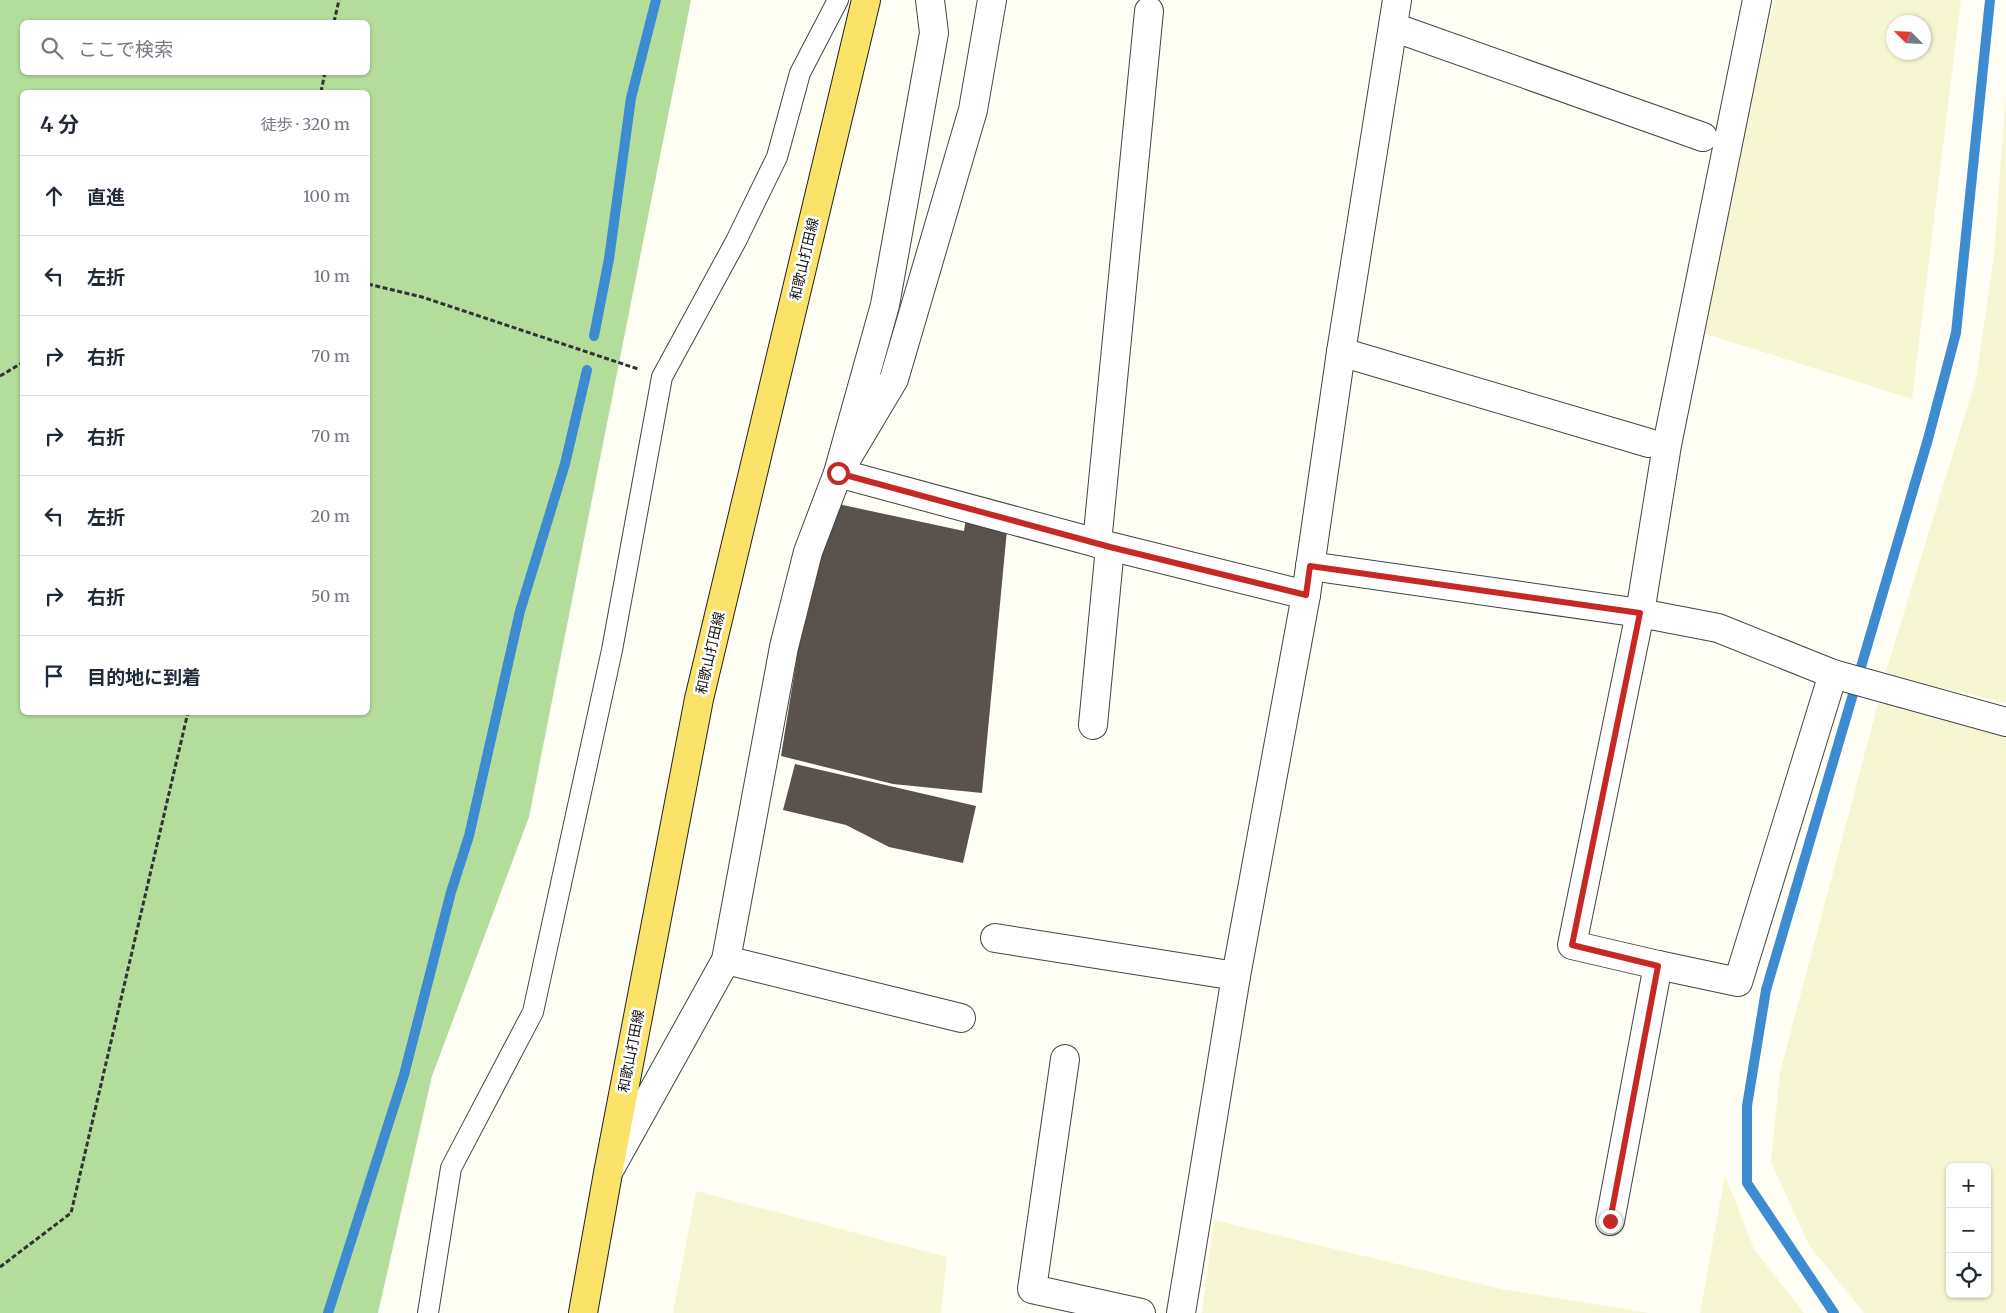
<!DOCTYPE html>
<html lang="ja">
<meta charset="utf-8">
<style>
:root{--surface:#fff;--page:#f6f6f7;--text:#1f2937;--muted:#747a83;--line:#e0e1e3}
body{margin:0;font-family:Merriweather,"Noto Sans JP",serif;background:var(--page);color:var(--text)}
.controls{position:absolute;right:15px;bottom:15px;display:grid;overflow:hidden;border-radius:8px;box-shadow:0 1px 4px #0004}
.controls button{width:45px;height:45px;display:grid;place-items:center;padding:0;border:0;border-bottom:1px solid var(--line);background:var(--surface);color:var(--text);font:25px sans-serif}
.compass{position:absolute;left:1886px;top:15px;width:45px;height:45px;border-radius:50%;background:var(--surface);box-shadow:0 1px 4px #0004;rotate:294deg}
.stop{position:absolute;width:15px;height:15px;margin:-11px;border:4px solid #c62824;border-radius:50%;background:#fff}
.stop.end{background:#c62824;border-color:#fff;box-shadow:0 1px 5px #0008}
.list{margin:0;padding:0;list-style:none}
h2{display:flex;justify-content:space-between;align-items:center;height:65px;margin:0;padding:0 20px;font-size:21px}
h2 small{font-size:16px;font-weight:400;color:var(--muted)}
.list li{display:grid;grid-template-columns:32px 1fr auto;gap:15px;align-items:center;box-sizing:border-box;height:80px;padding:0 20px;border-top:1px solid var(--line)}
.list b{display:block;font-size:19px;white-space:nowrap}
.list em{font-size:16px;font-style:normal;color:var(--muted)}
.icon{flex:none;width:28px;height:28px;fill:none;stroke:currentColor;stroke-width:2;stroke-linecap:round;stroke-linejoin:round}
.map{position:relative;flex:none;width:2006px;height:1313px;overflow:hidden}
.search{position:absolute;background:var(--surface);box-shadow:0 1px 4px #0004;left:20px;top:20px;width:350px;height:55px;display:flex;align-items:center;gap:12px;box-sizing:border-box;padding:0 18px;border-radius:8px;color:var(--muted);font-size:19px}
.panel{position:absolute;background:var(--surface);box-shadow:0 1px 4px #0004;left:20px;top:90px;width:350px;height:625px;border-radius:8px}
.map>svg:first-child{display:block}
</style>
<div class="map">
<svg width="2006" height="1313" viewBox="0 0 2006 1313">
<rect width="100%" height="100%" fill="#fffef5"/>
<!-- farmland -->
<g fill="#f6f6d3" fill-rule="evenodd">
<path d="M1774 0H1961L1912 399 1700 332ZM1894 22H1924V52H1894Z"/>
<path d="M2006 92V703L1885 674 1976 379 1994 256Z"/>
<path d="M1879 700 2006 737V1313H1864L1809 1245 1771 1162 1780 1072ZM1950 1167H1987V1294H1950Z"/>
<path d="M1725 1175 1754 1249 1804 1313H1700Z"/>
<path d="M696 1191 947 1257 941 1313H673Z"/>
<path d="M1214 1220 1501 1289 1649 1313H1202Z"/>
</g>
<!-- forest -->
<path fill="#b4dd9b" fill-rule="evenodd" d="M0 0H691L529 817 432 1076 378 1313H0ZM22 22H368V72H22ZM22 92H368V712H22Z"/>
<g fill="none" stroke-linecap="round" stroke-linejoin="round">
<!-- stream -->
<g stroke="#3d8bd1" stroke-width="10">
<path d="M594 336 609 259 631 98 656 0"/>
<path d="M328 1313 404 1075 451 892 469 836 520 611 565 464 587 370"/>
<path d="M1834 1313 1747 1183V1106L1766 990 1928 439 1956 333 1990 0"/>
</g>
</g>
<!-- building -->
<g fill="#5a534d">
<path d="M838 504 964 531 966 517 1007 530 982 793 893 784 781 756 804 613Z"/>
<path d="M795 764 976 806 963 863 889 847 846 825 783 810Z"/>
</g>
<g fill="none" stroke-linecap="round" stroke-linejoin="round">
<defs>
<path id="service" d="M428 1313 451 1168 533 1012 612 650 662 377 736 241 777 157 800 73 838 0"/>
<g id="minor">
<path d="M930 0 934 33 885 305 838 473 1097 543 1306 595"/>
<path d="M1393 27 1703 137"/>
<path d="M1341 352 1649 443"/>
<path d="M1097 543 1149 11"/>
<path d="M1310 566 1640 613 1718 628 1833 674 2006 722"/>
<path d="M1093 725 1110 547"/>
<path d="M995 938 1236 976"/>
<path d="M726 960 961 1018"/>
<path d="M1658 965 1572 945 1640 613 1667 445 1757 0"/>
<path d="M1065 1059 1032 1289 1141 1313"/>
<path d="M611 1167 726 960 784 647 808 552 838 473 894 379 973 110 992 0"/>
<path d="M1610 1221 1658 965 1738 982 1833 674"/>
<path d="M1181 1313 1236 976 1306 595 1341 352 1397 0"/>
</g>
<path id="primary" d="M583 1313 608 1173 699 699 866 0"/>
</defs>
<!-- service casing -->
<use href="#service" stroke="#444" stroke-width="22"/>
<!-- minor casing -->
<use href="#minor" stroke="#444" stroke-width="30"/>
<!-- primary casing -->
<use href="#primary" stroke="#222" stroke-width="30"/>
<!-- path -->
<g stroke="#333" stroke-width="3" stroke-dasharray="5 2.5" stroke-linecap="butt">
<path d="M334 22 339 0"/>
<path d="M321 92 325 72"/>
<path d="M368 284 422 297 638 369"/>
<path d="M0 376 22 363"/>
<path d="M0 1267 71 1213 188 712"/>
</g>
<!-- service -->
<use href="#service" stroke="#fff" stroke-width="20"/>
<!-- minor -->
<use href="#minor" stroke="#fff" stroke-width="28"/>
<!-- primary -->
<use href="#primary" stroke="#fbe269" stroke-width="28"/>
</g>
<g fill="none" stroke-linecap="round" stroke-linejoin="round">
<!-- route -->
<path stroke="#c62824" stroke-width="6" d="M838 473 1110 547 1306 595 1310 566 1640 613 1572 945 1658 966 1610 1221"/>
</g>
<g text-anchor="middle" dominant-baseline="central" stroke-width="5" stroke-linejoin="round" paint-order="stroke">
<!-- street labels -->
<g font-size="14" fill="#111" stroke="#fff">
<text transform="translate(804 259) rotate(-77)">和歌山打田線</text>
<text transform="translate(710 653) rotate(-77)">和歌山打田線</text>
<text transform="translate(631 1051) rotate(-79)">和歌山打田線</text>
</g>
</g>
</svg>
<div class="controls">
<button>+</button>
<button>−</button>
<button><svg class="icon" aria-label="locate" viewBox="0 0 24 24"><circle cx="12" cy="12" r="6"/><path d="M12 2v4M12 18v4M2 12h4M18 12h4"/></svg></button>
</div>
<svg class="compass" viewBox="-18 -18 36 36"><path d="M0-13l5 13h-10z" fill="#e53935"/><path d="M0 13l5-13h-10z" fill="#747a83"/></svg>
<div class="stop" style="left:838px;top:473px"></div>
<div class="stop end" style="left:1610px;top:1221px"></div>
<div class="search"><svg class="icon" aria-label="search" viewBox="0 0 24 24"><circle cx="10" cy="10" r="6"/><path d="M15 15l6 6"/></svg>ここで検索</div>
<section class="panel">
<h2>4 分<small>徒歩 · 320 m</small></h2>
<ul class="list">
<li><svg class="icon" aria-label="ahead" viewBox="0 0 24 24"><path d="M12 20V5M6 11l6-6 6 6"/></svg><div><b>直進</b></div><em>100 m</em></li>
<li><svg class="icon" aria-label="left" viewBox="0 0 24 24"><path d="M17 20v-9H6M10 6l-5 5 5 5"/></svg><div><b>左折</b></div><em>10 m</em></li>
<li><svg class="icon" aria-label="right" viewBox="0 0 24 24"><path d="M7 20v-9h11M14 6l5 5-5 5"/></svg><div><b>右折</b></div><em>70 m</em></li>
<li><svg class="icon" aria-label="right" viewBox="0 0 24 24"><path d="M7 20v-9h11M14 6l5 5-5 5"/></svg><div><b>右折</b></div><em>70 m</em></li>
<li><svg class="icon" aria-label="left" viewBox="0 0 24 24"><path d="M17 20v-9H6M10 6l-5 5 5 5"/></svg><div><b>左折</b></div><em>20 m</em></li>
<li><svg class="icon" aria-label="right" viewBox="0 0 24 24"><path d="M7 20v-9h11M14 6l5 5-5 5"/></svg><div><b>右折</b></div><em>50 m</em></li>
<li><svg class="icon" aria-label="arrive" viewBox="0 0 24 24"><path d="M6 21V4h12l-3 4 3 4H6"/></svg><div><b>目的地に到着</b></div></li>
</ul>
</section>
</div>
